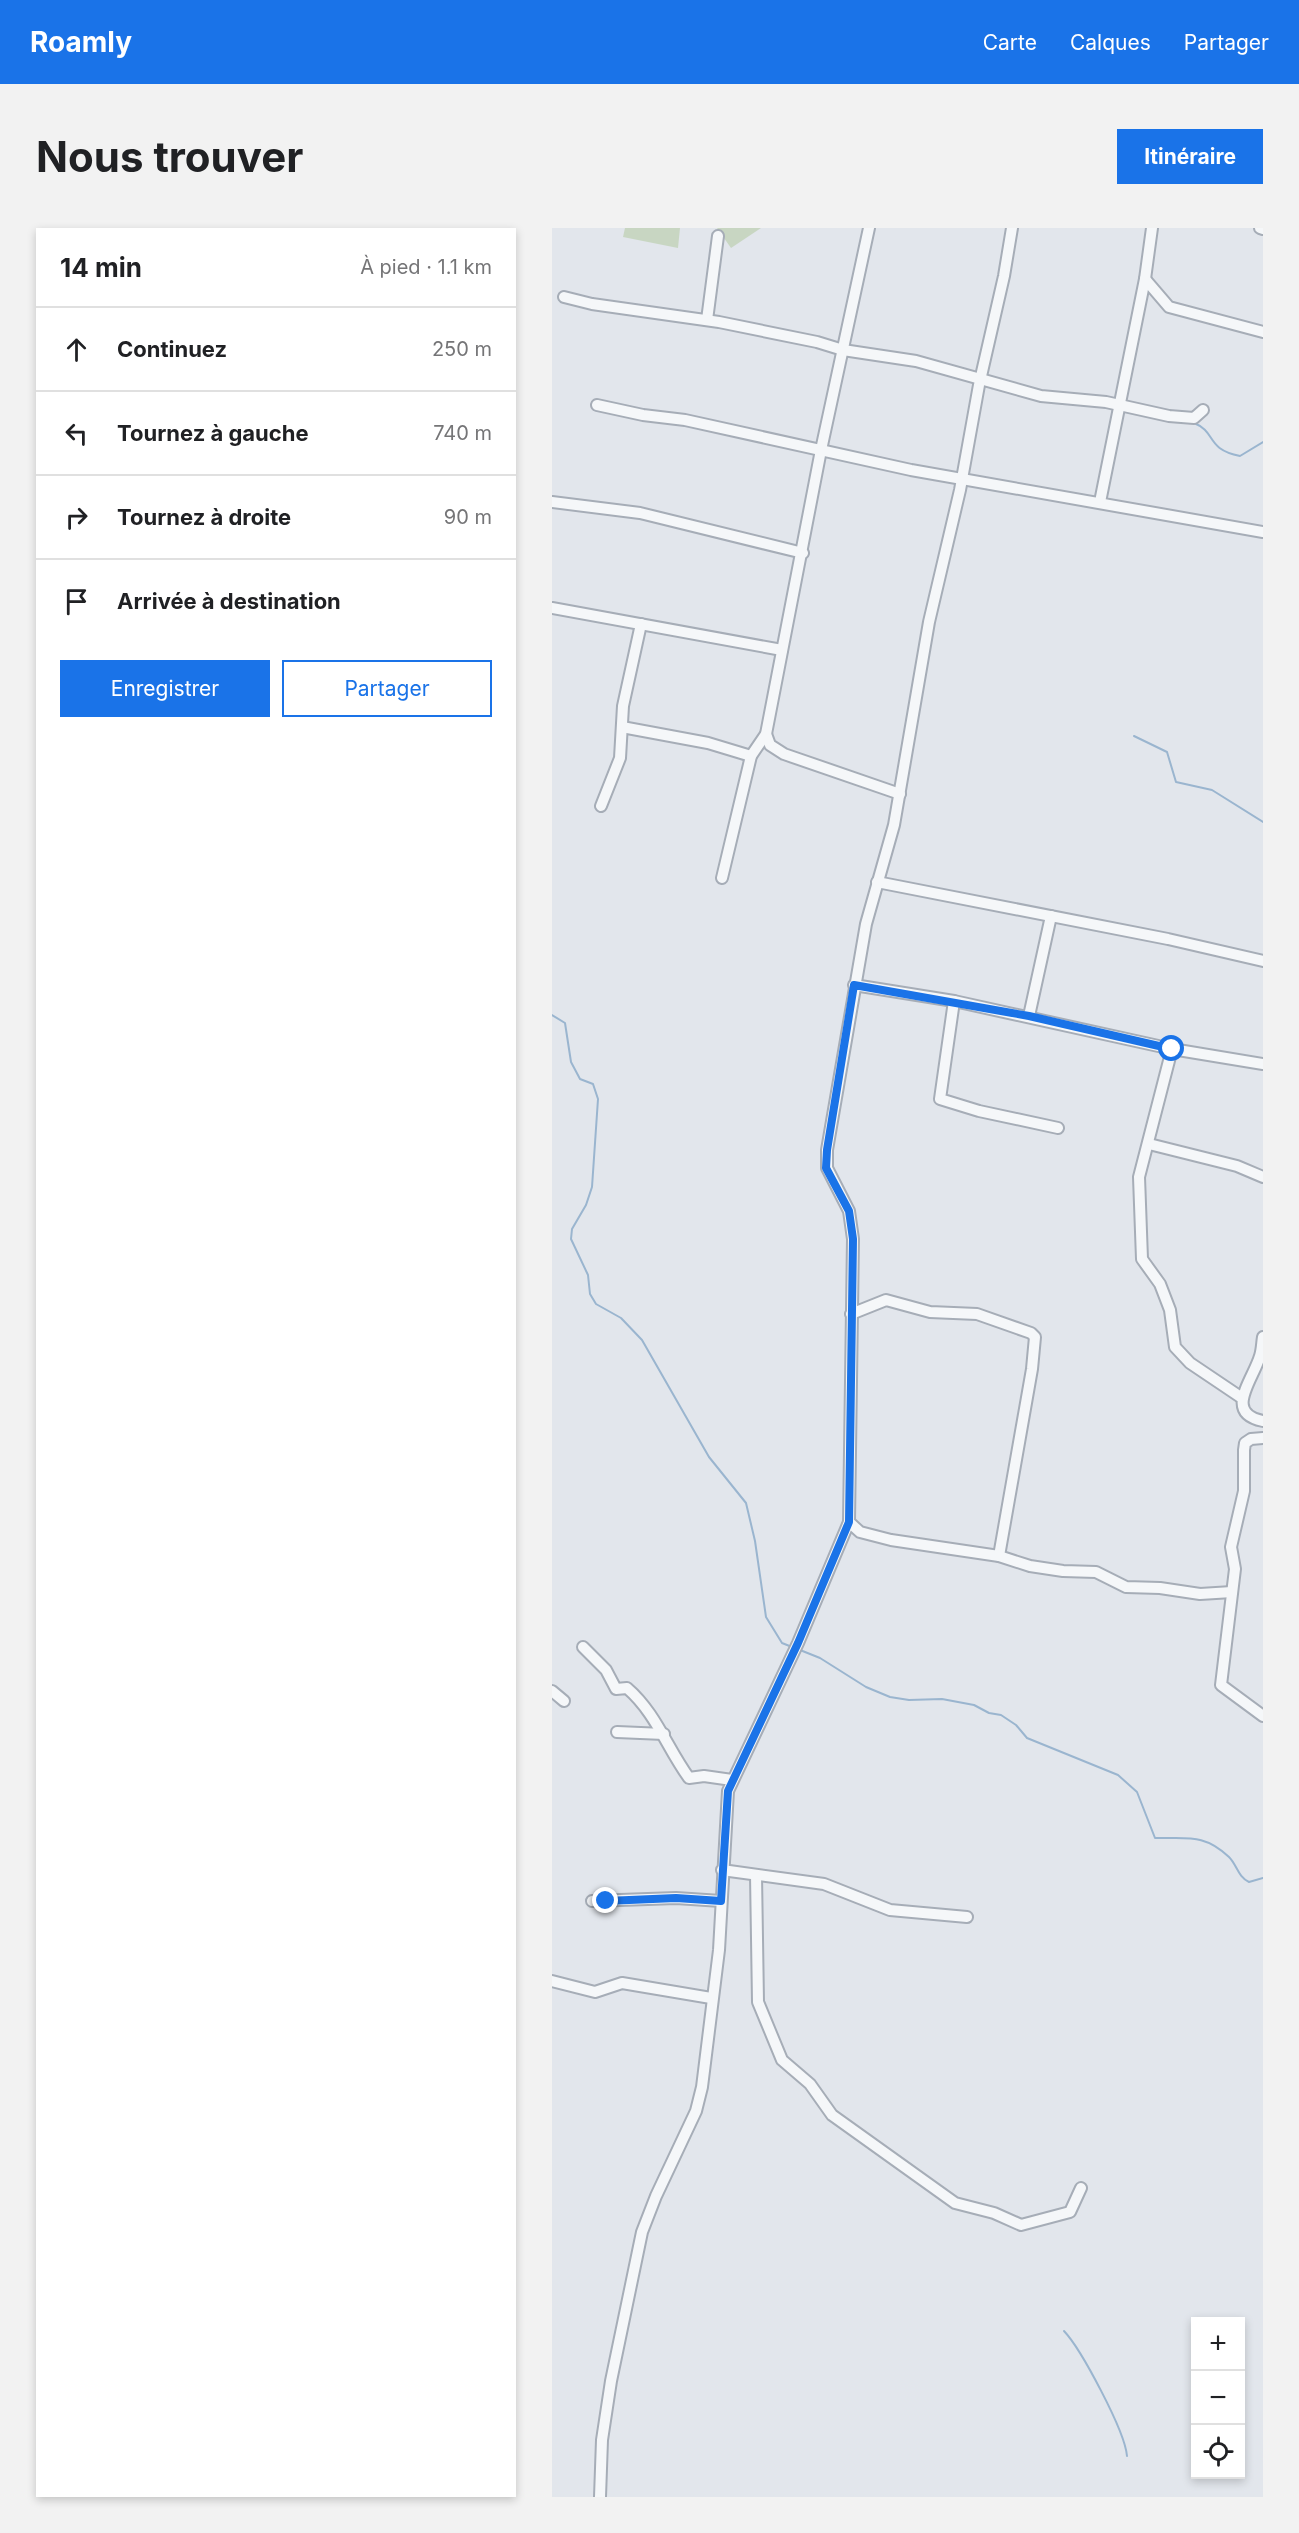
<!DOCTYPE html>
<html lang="fr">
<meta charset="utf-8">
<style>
:root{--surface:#fff;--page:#f2f2f2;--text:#202124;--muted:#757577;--line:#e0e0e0;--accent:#1a73e8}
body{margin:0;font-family:Inter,sans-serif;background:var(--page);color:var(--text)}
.controls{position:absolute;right:18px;bottom:18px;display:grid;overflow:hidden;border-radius:0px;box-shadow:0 3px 9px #0003}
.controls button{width:54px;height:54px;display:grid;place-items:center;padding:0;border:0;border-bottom:2px solid var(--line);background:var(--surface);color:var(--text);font:30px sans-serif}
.stop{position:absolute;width:18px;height:18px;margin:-14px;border:4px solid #1a73e8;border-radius:50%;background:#fff}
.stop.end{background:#1a73e8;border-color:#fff;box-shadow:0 2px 6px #0008}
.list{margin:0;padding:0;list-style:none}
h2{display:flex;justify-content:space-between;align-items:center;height:78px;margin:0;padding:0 24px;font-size:26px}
h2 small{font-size:20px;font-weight:400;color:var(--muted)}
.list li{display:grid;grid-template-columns:39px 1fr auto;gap:18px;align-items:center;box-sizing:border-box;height:84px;padding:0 24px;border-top:2px solid var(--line)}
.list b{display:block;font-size:22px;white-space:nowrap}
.list em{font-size:20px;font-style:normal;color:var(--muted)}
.actions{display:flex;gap:12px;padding:18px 24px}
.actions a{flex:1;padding:14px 0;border:2px solid var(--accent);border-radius:0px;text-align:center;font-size:21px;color:var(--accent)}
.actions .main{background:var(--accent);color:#fff}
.icon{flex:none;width:33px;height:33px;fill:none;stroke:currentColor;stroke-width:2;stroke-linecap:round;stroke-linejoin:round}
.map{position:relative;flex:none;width:711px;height:2269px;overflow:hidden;border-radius:0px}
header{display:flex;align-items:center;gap:36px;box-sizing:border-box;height:84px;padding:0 30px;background:var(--accent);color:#fff}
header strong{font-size:28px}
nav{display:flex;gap:33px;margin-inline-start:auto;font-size:21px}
.intro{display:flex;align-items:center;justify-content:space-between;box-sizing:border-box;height:144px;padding:0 36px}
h1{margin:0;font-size:42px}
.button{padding:15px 27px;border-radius:0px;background:var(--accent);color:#fff;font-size:21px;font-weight:700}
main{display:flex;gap:36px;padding:0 36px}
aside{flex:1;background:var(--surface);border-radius:0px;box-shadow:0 3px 9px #0003}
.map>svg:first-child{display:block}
</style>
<header>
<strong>Roamly</strong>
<nav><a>Carte</a><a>Calques</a><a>Partager</a></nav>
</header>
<div class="intro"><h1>Nous trouver</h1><a class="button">Itinéraire</a></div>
<main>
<aside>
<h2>14 min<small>À pied · 1.1 km</small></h2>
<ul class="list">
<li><svg class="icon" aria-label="ahead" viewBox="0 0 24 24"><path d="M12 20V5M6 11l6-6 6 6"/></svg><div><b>Continuez</b></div><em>250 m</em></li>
<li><svg class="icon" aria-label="left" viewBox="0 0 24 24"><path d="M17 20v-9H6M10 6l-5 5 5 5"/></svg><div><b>Tournez à gauche</b></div><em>740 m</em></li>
<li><svg class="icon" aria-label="right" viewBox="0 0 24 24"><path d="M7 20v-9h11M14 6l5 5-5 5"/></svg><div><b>Tournez à droite</b></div><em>90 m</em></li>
<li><svg class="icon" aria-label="arrive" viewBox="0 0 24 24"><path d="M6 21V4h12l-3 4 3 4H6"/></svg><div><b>Arrivée à destination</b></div></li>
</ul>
<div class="actions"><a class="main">Enregistrer</a><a>Partager</a></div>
</aside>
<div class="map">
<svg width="711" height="2269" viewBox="0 0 711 2269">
<rect width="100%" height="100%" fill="#e2e6ec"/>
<!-- green -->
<g fill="#c8d6c2">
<path d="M73 0H128L126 20 71 9Z"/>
<path d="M165 0H209L179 20Z"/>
</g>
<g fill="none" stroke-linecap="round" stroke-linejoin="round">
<!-- stream -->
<g stroke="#9ab5cf" stroke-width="2">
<path d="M642 195C665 204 653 221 688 228L711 214"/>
<path d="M582 508 615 524 624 554 660 562 711 594"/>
<path d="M0 787 13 795 19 834 28 851 41 856 46 871 40 959 34 977 20 1001 19 1011 36 1047 38 1066 44 1076 69 1090 90 1112 157 1229 194 1275 203 1313 214 1389 230 1415 240 1419"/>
<path d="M248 1422 268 1430 314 1459 338 1469 357 1472 390 1471 422 1477 437 1485 449 1487 464 1497 475 1510 566 1547 585 1564 603 1610C635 1611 652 1605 677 1629 685 1637 686 1649 697 1654L711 1650"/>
<path d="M512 2103C529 2121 573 2203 575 2228"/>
</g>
<defs>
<g id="minor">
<path d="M708 0 711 1"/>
<path d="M593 51 617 79 711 104"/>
<path d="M12 69 40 76 167 94 265 114 291 122 364 133 489 168 554 174 617 188 642 190 651 182"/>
<path d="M155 92 166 8"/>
<path d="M45 177 91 187 133 192 359 242 711 304"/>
<path d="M0 274 88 285 251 325"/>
<path d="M548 274 593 51 600 0"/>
<path d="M0 380 230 422"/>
<path d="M70 499 156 515 199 528"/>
<path d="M214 506 218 517 232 526 348 566"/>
<path d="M49 578 68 530 71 478 89 396"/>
<path d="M170 650 199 528 214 506 269 222 317 0"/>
<path d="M325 654 616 711 711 733"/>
<path d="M302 757 402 773 620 821 711 836"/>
<path d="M402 773 388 871 427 883 506 900"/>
<path d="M477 788 499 688"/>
<path d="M620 821 587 949 590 1031 608 1056 618 1082 623 1119 638 1135 690 1170"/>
<path d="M597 916 685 938 711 949"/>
<path d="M299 1086 334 1072 378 1084 425 1086 479 1105 483 1109 480 1141 447 1328"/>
<path d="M711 1109C710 1115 710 1122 708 1128 701 1152 671 1185 711 1193"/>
<path d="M711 1210 699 1211 693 1215 692 1222V1263L679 1319 683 1341 669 1457 711 1488"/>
<path d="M297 1294 308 1304 339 1312 447 1328 478 1338 511 1343 544 1344 574 1359 608 1360 648 1366 680 1364"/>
<path d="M31 1419 54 1442 64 1461 75 1460C104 1485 115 1520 137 1550L152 1548 180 1552"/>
<path d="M0 1463 12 1473"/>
<path d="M65 1504 112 1506"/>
<path d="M170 1642 272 1656 338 1682 415 1689"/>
<path d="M204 1647 206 1774 230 1832 258 1856 280 1887 403 1975 442 1985 469 1997 518 1984 529 1960"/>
<path d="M40 1673 124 1670 169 1673"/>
<path d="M0 1753 43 1764 70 1755 159 1770"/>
<path d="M48 2269 50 2212 59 2153 90 2004 104 1968 144 1883 150 1859 167 1722 176 1563 246 1415 297 1294 301 1011 297 983 275 940V922L314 696 342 597 377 394 408 262 427 157 452 48 460 0"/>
</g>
</defs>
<!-- minor casing -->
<use href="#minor" stroke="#a6adb7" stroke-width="14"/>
<!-- minor -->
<use href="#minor" stroke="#f5f7f9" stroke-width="10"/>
</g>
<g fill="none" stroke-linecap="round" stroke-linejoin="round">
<!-- route -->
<path stroke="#1a73e8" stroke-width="8" d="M54 1673 124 1670 169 1673 176 1563 246 1415 297 1294 301 1011 297 983 274 940 275 922 302 757 477 788 620 821"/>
</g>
</svg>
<div class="controls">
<button>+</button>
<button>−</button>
<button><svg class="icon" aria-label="locate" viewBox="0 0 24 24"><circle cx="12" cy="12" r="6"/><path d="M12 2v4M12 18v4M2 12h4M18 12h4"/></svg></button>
</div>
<div class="stop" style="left:620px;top:821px"></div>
<div class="stop end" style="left:54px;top:1673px"></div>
</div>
</main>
